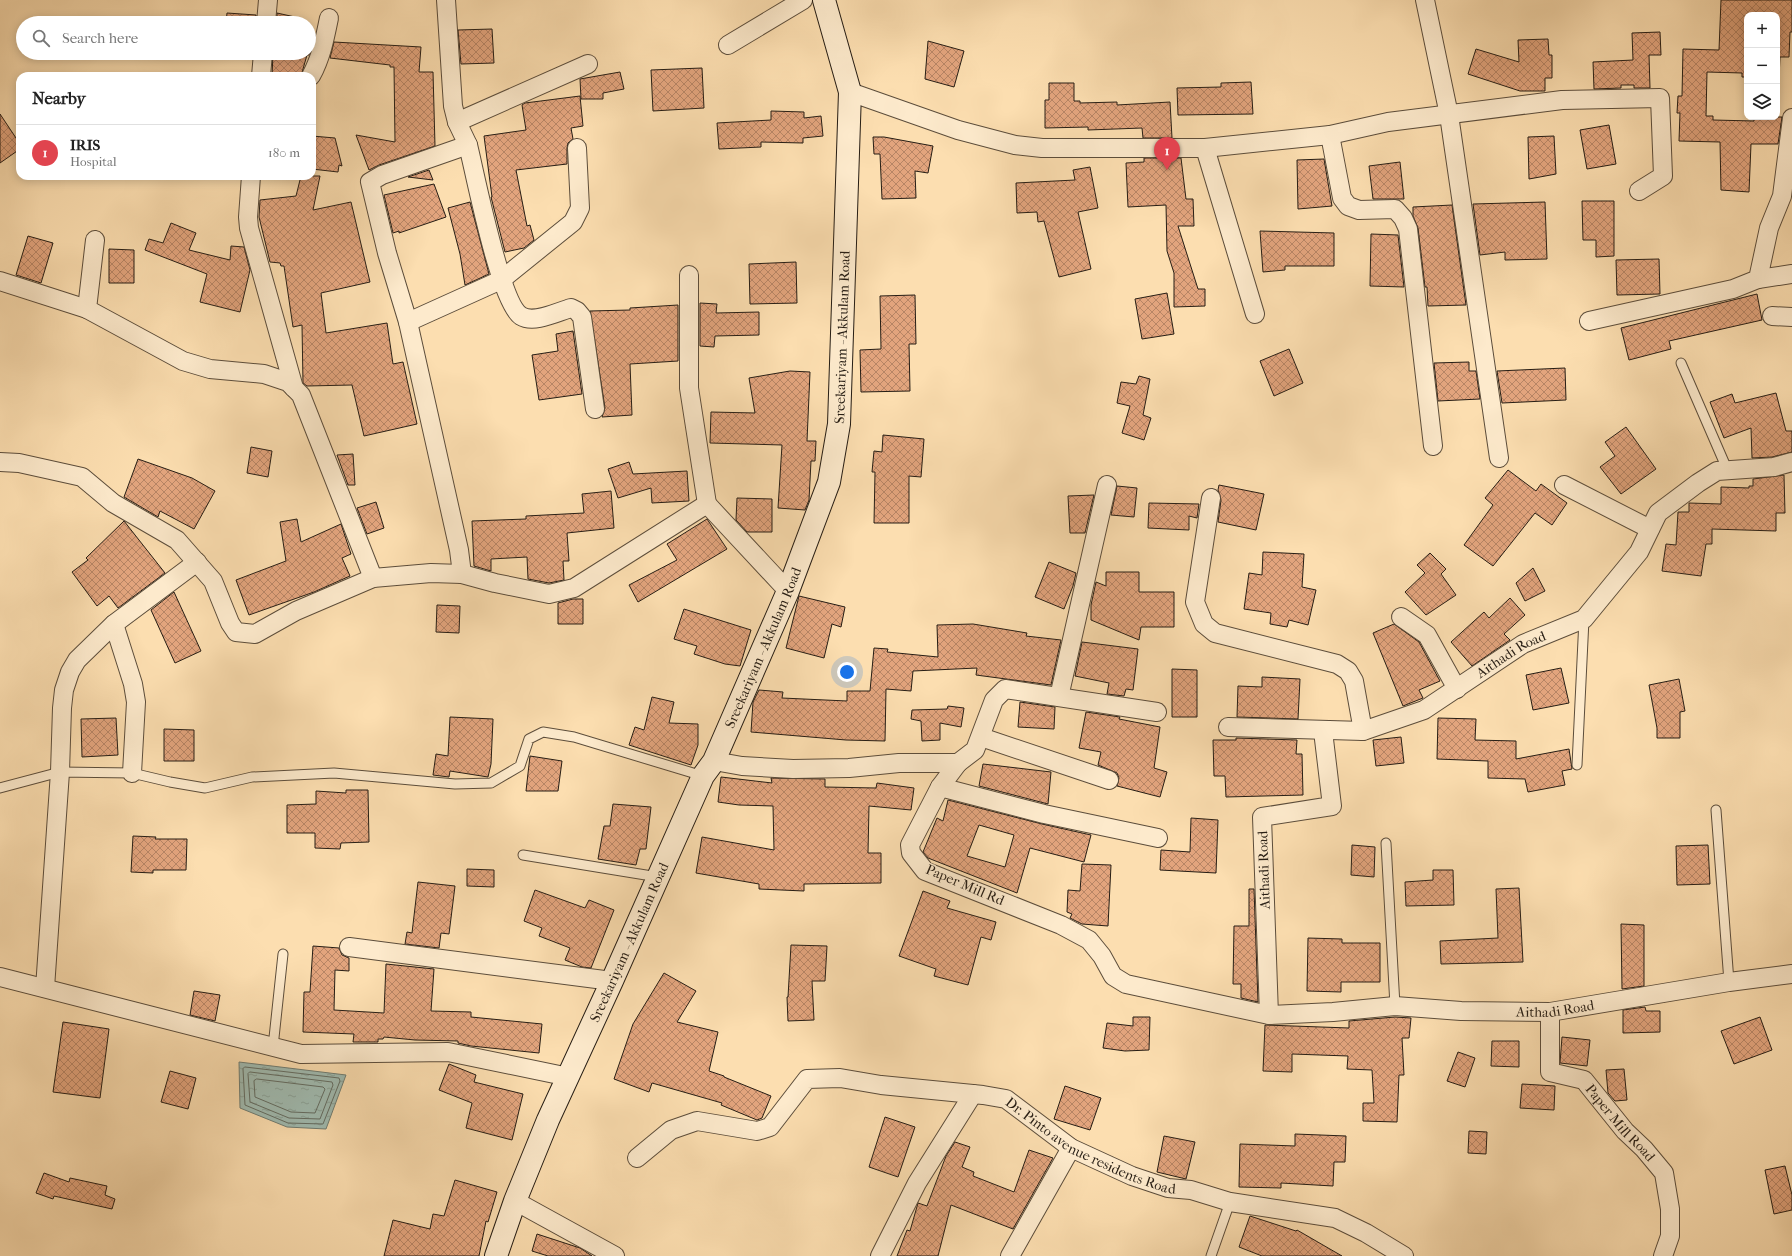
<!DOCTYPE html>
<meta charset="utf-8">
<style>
:root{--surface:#fff;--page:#f2f2f2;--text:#222;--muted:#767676;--line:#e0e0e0;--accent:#111827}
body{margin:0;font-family:"IM FELL French Canon",serif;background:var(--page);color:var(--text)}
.controls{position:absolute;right:12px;top:12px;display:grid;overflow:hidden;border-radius:8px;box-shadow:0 2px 10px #0003}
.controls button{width:36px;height:36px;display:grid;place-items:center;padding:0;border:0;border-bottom:1px solid var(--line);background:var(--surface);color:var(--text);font:20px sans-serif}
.you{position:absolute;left:847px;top:672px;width:14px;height:14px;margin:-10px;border:3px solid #fff;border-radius:50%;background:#1a73e8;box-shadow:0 0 0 6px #1a73e833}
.badge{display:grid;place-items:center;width:26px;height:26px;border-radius:50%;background:var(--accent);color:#fff;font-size:13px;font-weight:700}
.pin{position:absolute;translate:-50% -33px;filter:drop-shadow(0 1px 2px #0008)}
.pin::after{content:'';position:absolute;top:21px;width:14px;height:12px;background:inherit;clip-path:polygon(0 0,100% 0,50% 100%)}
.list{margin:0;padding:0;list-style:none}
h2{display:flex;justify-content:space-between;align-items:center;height:52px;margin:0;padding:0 16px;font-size:17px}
h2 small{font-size:13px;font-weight:400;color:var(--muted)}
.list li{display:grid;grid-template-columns:26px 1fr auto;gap:12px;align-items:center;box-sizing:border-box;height:56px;padding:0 16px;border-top:1px solid var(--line)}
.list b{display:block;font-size:15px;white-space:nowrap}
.list p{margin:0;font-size:13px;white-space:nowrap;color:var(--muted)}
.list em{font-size:13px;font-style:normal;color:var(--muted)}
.icon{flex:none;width:22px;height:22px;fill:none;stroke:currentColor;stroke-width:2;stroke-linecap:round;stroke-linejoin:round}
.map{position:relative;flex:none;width:1792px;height:1256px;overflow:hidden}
.search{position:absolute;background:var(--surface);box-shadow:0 2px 10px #0003;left:16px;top:16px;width:300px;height:44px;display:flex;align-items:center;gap:10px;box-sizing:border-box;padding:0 14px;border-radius:22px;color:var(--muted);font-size:15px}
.panel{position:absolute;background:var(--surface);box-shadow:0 2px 10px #0003;left:16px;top:72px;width:300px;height:108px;border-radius:12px}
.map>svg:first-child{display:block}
</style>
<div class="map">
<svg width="1792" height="1256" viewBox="0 0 1792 1256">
<defs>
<pattern id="water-ripples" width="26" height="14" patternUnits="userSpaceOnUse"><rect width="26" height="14" fill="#a0bbb1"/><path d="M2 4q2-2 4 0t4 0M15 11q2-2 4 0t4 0" fill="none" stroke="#8aa097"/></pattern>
<pattern id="building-cross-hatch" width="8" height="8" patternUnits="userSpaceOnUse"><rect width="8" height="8" fill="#e2a47d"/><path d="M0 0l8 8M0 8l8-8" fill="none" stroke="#b78565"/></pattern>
</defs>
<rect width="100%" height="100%" fill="#fcdeb0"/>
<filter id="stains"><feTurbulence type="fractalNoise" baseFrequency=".005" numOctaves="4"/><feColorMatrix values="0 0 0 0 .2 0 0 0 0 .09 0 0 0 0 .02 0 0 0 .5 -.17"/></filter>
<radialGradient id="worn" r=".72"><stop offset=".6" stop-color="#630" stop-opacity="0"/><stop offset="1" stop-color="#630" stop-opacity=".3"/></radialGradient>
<!-- water -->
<path fill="url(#water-ripples)" stroke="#6f7c72" d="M239 1062 346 1075 326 1129 287 1127 240 1108Z"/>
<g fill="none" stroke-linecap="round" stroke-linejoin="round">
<!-- shore -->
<g stroke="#636c62" stroke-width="1">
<path d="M245 1067 339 1078 340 1081 323 1124 288 1123 245 1105 243 1069Z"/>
<path d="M250 1072 332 1082 333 1085 320 1119 289 1118 250 1102 248 1074Z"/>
<path d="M257 1079 323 1087 325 1089 315 1113 291 1112 255 1097 254 1081Z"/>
</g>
</g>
<!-- building -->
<g fill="url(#building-cross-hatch)" stroke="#261d14" fill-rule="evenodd">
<path d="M1721 0H1792V32H1790L1789 57H1780L1779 78H1777V15H1747V77H1742V73L1707 72 1706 116H1713V120L1754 121V117H1782L1778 144H1751L1749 192 1721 190 1720 142 1679 141 1680 113H1677L1678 96H1682L1683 49 1719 50Z"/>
<path d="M227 13 256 15V23H226Z"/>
<path d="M277 13 295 17 294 23H277Z"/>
<path d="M492 29 494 63 461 64 458 30Z"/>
<path d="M1660 32 1661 55H1649L1650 88H1634V85H1621V88L1594 89 1593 62 1633 60 1632 33Z"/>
<path d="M309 36 310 41H313L309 55H307L301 76H272L273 53H309Z"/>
<path d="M1548 39 1549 55H1552V78H1545V91H1520L1468 74 1476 49 1519 62 1518 40Z"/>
<path d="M928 41 964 51 954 87 925 79Z"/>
<path d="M334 42 421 47 419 72H433L435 146 379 165 369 170 356 135 395 142 394 67H390V65L330 58Z"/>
<path d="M702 68 704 108 653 111 651 70Z"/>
<path d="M620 72 624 89 603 93V99H581L580 79Z"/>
<path d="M1251 82 1253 114 1178 115 1177 88 1221 87V83Z"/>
<path d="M1049 83H1074V101H1080V103L1117 102V105L1170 102 1172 138H1143L1142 128 1088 130V127L1045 128V100H1049Z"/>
<path d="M580 96 583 126 571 128 573 139 568 143 567 148V164L516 170 527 226 530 225 534 240 524 248 505 252 491 197H492L484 136 526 130 522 105 525 103Z"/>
<path d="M771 111 804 112V118L821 116 823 136 803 138V143L761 142V147L719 149 717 123 771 120Z"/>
<path d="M0 114 20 144V149L0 163Z"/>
<path d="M1609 125 1616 164 1587 169 1580 130Z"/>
<path d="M312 136 335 138 342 166 339 165 338 172 312 169Z"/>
<path d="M1554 136 1556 174 1529 179 1528 137Z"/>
<path d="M873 137H884L933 146 928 173 915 171 916 198 882 199 880 154H874Z"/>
<path d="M1144 158H1181L1186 199H1193L1194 226H1178L1198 289H1205V306L1174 307V273L1167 251 1166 205 1128 207 1126 163 1144 162Z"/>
<path d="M1324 159 1332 206 1298 209 1297 160Z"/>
<path d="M1400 162 1404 199H1373L1369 166Z"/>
<path d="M1090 167 1098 208 1078 212 1091 269 1059 277 1044 221 1038 222 1037 212 1017 213 1016 183 1075 180 1073 170Z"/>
<path d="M429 170 433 180 408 177Z"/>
<path d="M301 176H320L313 210 351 202 370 282 321 293 326 333 387 323 393 364 403 362 417 424 364 436 352 385 307 386 303 383 302 325 293 327 284 266H281L280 263 270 262 259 217 260 200 296 196Z"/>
<path d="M434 184 446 217 399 233V231L393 233 384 195Z"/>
<path d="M1582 201H1614V256L1596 257V240H1583Z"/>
<path d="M470 202 489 274 465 285 460 254 448 208Z"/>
<path d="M1545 202 1547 259 1505 260V252L1480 255 1473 204Z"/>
<path d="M1452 205 1466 305 1428 306 1427 287H1425L1418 228 1413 216V207Z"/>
<path d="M171 223 196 233 189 250 230 260 231 246 244 247 250 270 240 312 200 302 207 274 145 250 149 239 163 243Z"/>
<path d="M1260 231 1334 233V266H1285V270L1263 272Z"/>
<path d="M1371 234 1398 235 1404 287 1370 286Z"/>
<path d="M28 236 53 243 41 283 16 275Z"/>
<path d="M109 249 134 250V283H109Z"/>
<path d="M1659 259 1660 294 1617 295 1616 260Z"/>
<path d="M796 262 797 303 750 304 749 264Z"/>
<path d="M1167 293 1174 334 1142 339 1135 299Z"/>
<path d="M1757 294 1762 320 1669 341 1671 349 1629 360 1621 328Z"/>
<path d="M915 295 916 344H909L910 391 861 392 860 350 881 349 880 296Z"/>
<path d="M700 303 717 304 716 313 759 312V335L715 336 714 347 700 346Z"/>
<path d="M678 305V361L630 364 632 415 602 417 605 408 590 311 630 310V308Z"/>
<path d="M573 331 582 394 539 400 532 355 558 351 556 334Z"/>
<path d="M1289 349 1303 383 1274 396 1260 361Z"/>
<path d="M1469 362V371H1476L1480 399 1438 401 1434 363Z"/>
<path d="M1565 368 1566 400 1502 403 1497 371Z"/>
<path d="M790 371 810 372 807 441H816L815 461H811L809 500 805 510 778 508 782 445 710 443 711 412 755 413 749 378Z"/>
<path d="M1139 376 1150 379 1143 415 1151 418 1144 440 1122 433 1130 406 1117 403 1121 382 1136 384Z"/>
<path d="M1776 393 1786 431H1792V452L1772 457 1752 458 1751 428 1724 438 1710 402 1732 394 1735 403Z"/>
<path d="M1626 427 1656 469 1621 494 1600 467 1615 456 1605 442Z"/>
<path d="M883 435 924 439 921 477 909 476V523H874L875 472H872L874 451 882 452Z"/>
<path d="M251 447 272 451 268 477 247 473Z"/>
<path d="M353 454 355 485H348L337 455Z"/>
<path d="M138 459 192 478 215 491 194 529 160 511 158 517 124 497Z"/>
<path d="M629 462 633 474 687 471 689 501 652 503 651 488 618 498 608 469Z"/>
<path d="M1508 470 1536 491 1541 484 1567 503 1552 525 1535 513 1493 566 1464 545 1493 505 1485 498Z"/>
<path d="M1784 475 1785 513H1776V531L1712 529V544H1706L1701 576 1662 571 1666 544 1676 545 1678 512H1689V503L1721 504V487L1749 488V486H1753V479Z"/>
<path d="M1219 485 1264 494 1256 530 1218 522 1221 500 1218 490Z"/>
<path d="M1117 486 1137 488 1134 517 1111 515Z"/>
<path d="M611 491 614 528 567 533 569 561H563L564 580 549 583 528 579 527 557 491 559V571L474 566 472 521 526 519V516L584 513 582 494Z"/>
<path d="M1094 495 1085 533H1070L1068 496Z"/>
<path d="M737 498 772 499V532H747L736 520Z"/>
<path d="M376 502 384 528 367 534 357 508Z"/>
<path d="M1149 503 1199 504 1197 518 1189 516V530L1148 528Z"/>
<path d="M297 519 301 542 341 524 351 554 342 558 350 576 314 592 249 615 236 580 286 561 280 522Z"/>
<path d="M707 519 727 549 638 602 629 585 677 560 667 544Z"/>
<path d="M124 521 165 573 118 608 109 596 97 606 72 572 88 560 86 558Z"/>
<path d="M1263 552 1304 554 1302 587 1316 590 1308 625 1289 620 1287 627 1270 624 1271 613 1244 609 1249 573 1262 575Z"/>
<path d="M1430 553 1446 569 1441 574 1456 595 1426 615 1405 592 1425 573 1417 565Z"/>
<path d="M1049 562 1076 573 1073 586 1064 609 1035 597Z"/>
<path d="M1533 568 1545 591 1525 601 1516 583Z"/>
<path d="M1106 572H1139V592H1174V627H1141L1139 640 1091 620V605L1096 582 1106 586Z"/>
<path d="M174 592 201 651 175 663 151 610Z"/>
<path d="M799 596 845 607 841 627 832 624 824 658 786 648Z"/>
<path d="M1510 598 1525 615 1504 634 1510 640 1472 666 1451 642 1484 612 1489 618Z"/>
<path d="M573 599H583V624H558V603Z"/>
<path d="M437 605 460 606 459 633 436 632Z"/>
<path d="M684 609 751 630 740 666 725 664 694 654 697 646 674 639Z"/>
<path d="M973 624 1027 633 1026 636 1061 640 1051 685 976 675 977 668 913 671 911 691 886 689 885 741 846 740 751 732 753 702 759 690 783 692 782 698 847 701V691H870L874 648 888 649 887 652 938 657 937 625Z"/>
<path d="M1394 624 1419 642 1440 681 1419 690 1423 698 1403 706 1373 633Z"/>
<path d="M1082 642 1138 649 1133 690 1126 689 1124 696 1107 694 1109 683 1075 676Z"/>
<path d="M1561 668 1569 703 1533 710 1526 675Z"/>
<path d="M1172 669 1197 670V717H1172Z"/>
<path d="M1262 677 1300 679 1298 719 1237 717 1238 686 1262 687Z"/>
<path d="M1679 679 1685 711 1680 712V738H1657V728L1649 685Z"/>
<path d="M652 697 674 702 669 723 698 724V745L691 765 629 745 635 727 644 730Z"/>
<path d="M1020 702 1055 707 1054 729 1018 727Z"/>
<path d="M948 706 964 708 961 727 940 723V740L922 741 921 721 911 719 912 710 947 709Z"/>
<path d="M1086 712 1120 717 1119 719 1160 727 1154 768 1167 772 1160 797 1117 786 1119 778 1117 773 1098 765 1101 752 1079 748Z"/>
<path d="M450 717 493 719 491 764 488 777 450 771 449 777 433 775 436 754 448 756Z"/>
<path d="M116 718 118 755 82 757 81 719Z"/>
<path d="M1438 718 1476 719 1475 740 1516 741V759L1569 749 1572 769 1562 771 1565 785 1528 792 1525 779 1488 778V761L1437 759Z"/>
<path d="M164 729 194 730V761H164Z"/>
<path d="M1401 737 1404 763 1376 766 1373 740Z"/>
<path d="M1236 738 1297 740 1296 754H1302L1303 795 1226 797 1225 776H1214L1213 740H1236Z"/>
<path d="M530 756 562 761 558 791H526Z"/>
<path d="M983 764 1051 772 1048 804 979 786Z"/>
<path d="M721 777 772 783 771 778 825 779V787L876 788 877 783 914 788 911 810 869 806 868 853H881V883L804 884V891L759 889V884L696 873 702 837 774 850 773 806 739 805 718 802Z"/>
<path d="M346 790H368L369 842 341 843 340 849 315 848V833H287V805L316 804V791L346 793Z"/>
<path d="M948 800 1042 824 1091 835 1084 862 1030 848 1017 893 928 858 923 852 937 818 943 821ZM979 825 1014 835 1005 867 967 856Z"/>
<path d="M613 804 651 807 646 849H640L636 865 598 859 604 826H610Z"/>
<path d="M1191 818 1218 820 1216 873 1160 870 1161 850 1190 852Z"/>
<path d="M133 836 156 837 155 839H187L186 870H153V873L131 872Z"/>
<path d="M1352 845 1375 847 1374 877 1351 875Z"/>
<path d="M1708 845 1710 884 1677 885 1676 846Z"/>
<path d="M1082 864 1111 865 1108 926 1082 924 1070 918 1072 914 1067 912 1068 890 1080 891Z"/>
<path d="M467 869 494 870V887L467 886Z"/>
<path d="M1433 870H1453L1454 905 1406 906 1405 882 1433 880Z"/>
<path d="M418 882 455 886 449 934 441 933 439 948 405 944 407 932 412 933Z"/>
<path d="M1519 888 1523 962 1441 964 1440 941 1498 938 1496 889Z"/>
<path d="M1249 889H1254L1258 1002 1241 998V984H1233L1234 926H1249Z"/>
<path d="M535 890 585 908 589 900 614 910 591 968 582 967 565 960 570 948 539 936 542 928 524 921Z"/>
<path d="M923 891 950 901 947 908 996 922 991 940 981 937 968 985 934 976 936 969 899 956Z"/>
<path d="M1621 924 1644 925V986L1622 989Z"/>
<path d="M1308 938 1342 939V943H1380V982H1341V992L1307 991Z"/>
<path d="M791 945 827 946 825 981H812L814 1020 788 1021 787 997H788Z"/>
<path d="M313 946 339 948 342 955 349 958V971L335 970 334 1010 384 1013 386 964 434 969 431 1011 471 1012V1017L542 1024 539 1053 471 1046 458 1043V1041L415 1040 384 1037 383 1039H378V1042H353L354 1034 303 1032 304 992H310Z"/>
<path d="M664 973 696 991 677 1022 718 1032 709 1071 724 1076V1077L771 1096 762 1118 757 1120 721 1105 722 1103 652 1083 649 1092 614 1079 633 1024Z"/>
<path d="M194 991 220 995 215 1021 190 1015Z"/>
<path d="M1645 1007 1646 1011H1660V1032L1623 1033V1010Z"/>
<path d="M1133 1017H1150L1149 1050 1125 1051 1103 1048 1107 1023 1133 1026Z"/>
<path d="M1395 1017 1411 1018 1409 1038H1402L1404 1075H1399L1397 1122 1363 1121V1103H1374L1372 1070 1347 1069 1348 1056 1292 1054V1072L1263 1071 1265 1025 1349 1028V1021Z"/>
<path d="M1760 1017 1772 1050 1734 1064 1721 1031Z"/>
<path d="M63 1022 109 1029 100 1098 53 1092Z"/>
<path d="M1562 1037 1590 1040 1587 1066 1560 1063Z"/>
<path d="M1492 1041H1519V1067L1491 1066Z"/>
<path d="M1458 1052 1475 1058 1465 1087 1447 1081Z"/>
<path d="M449 1064 476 1075 474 1082 523 1094 512 1140 466 1128 472 1103 439 1090Z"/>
<path d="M1624 1069 1627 1100 1615 1101 1608 1093 1606 1070Z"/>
<path d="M170 1071 196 1078 188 1109 161 1102Z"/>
<path d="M1522 1084 1555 1086 1554 1110 1520 1108Z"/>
<path d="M1065 1086 1101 1098 1090 1130 1054 1119Z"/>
<path d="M885 1117 915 1127 898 1177 869 1167Z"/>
<path d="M1469 1131 1487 1132 1486 1154 1468 1153Z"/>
<path d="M1295 1134 1346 1136 1345 1162H1334L1333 1186 1281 1183V1188L1239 1187 1240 1144 1295 1146Z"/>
<path d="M1164 1136 1195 1142 1186 1179 1157 1172Z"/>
<path d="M955 1142 970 1147 962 1167 974 1172 973 1176 1014 1192 1029 1150 1053 1158 1013 1229 951 1205 938 1256H897L907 1230 910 1231 918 1203 927 1206 946 1156Z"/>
<path d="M1785 1166 1792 1195V1210L1774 1214 1765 1170Z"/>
<path d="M44 1173 69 1182 70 1178 107 1186 105 1195 115 1199 112 1209 54 1196 53 1199 36 1193Z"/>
<path d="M455 1180 497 1192 488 1222 486 1221 479 1256H384L393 1220 430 1229 433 1214 444 1216Z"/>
<path d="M1250 1216 1296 1231 1297 1230 1342 1256H1262L1239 1247Z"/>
<path d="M537 1234 580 1248 592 1256H548L532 1251Z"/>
</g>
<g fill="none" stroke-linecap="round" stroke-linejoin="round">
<defs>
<g id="lane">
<path d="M1681 363 1727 469"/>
<path d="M1577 765 1584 619"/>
<path d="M0 788 60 772 132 773 170 782 205 788 252 777 334 773 455 784 491 783 520 766 529 739 543 732 574 737 703 776"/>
<path d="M1716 810 1729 982"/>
<path d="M1386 843 1395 1006"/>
<path d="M523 855 658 877"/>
<path d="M273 1047 283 954"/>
<path d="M1211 1256 1230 1202"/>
</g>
<g id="street">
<path d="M446 0 453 106 457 122 468 145 382 175 370 182 387 253 408 322 459 550 462 574"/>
<path d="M1425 0 1449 115 1499 458"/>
<path d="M266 23 268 0"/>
<path d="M728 45 803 0"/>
<path d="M261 76 263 53"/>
<path d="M311 76C321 58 325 38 329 18"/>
<path d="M850 92 958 130 1015 145 1042 148H1205L1330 135 1388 122 1562 100 1660 98 1663 176 1639 191"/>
<path d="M457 122 588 64"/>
<path d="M1330 135 1342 198 1348 206 1359 210 1395 209 1403 218 1408 229 1433 446"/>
<path d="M468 145C475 173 500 303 521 316 534 324 557 312 571 308L577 311 582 317 595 409"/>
<path d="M1205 148 1255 314"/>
<path d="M251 176 248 217 249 228 294 388"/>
<path d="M95 240 87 309 183 361 210 369 264 374 288 382 301 395 373 578"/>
<path d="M689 275V388L707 504"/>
<path d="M1758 279 1792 274"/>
<path d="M0 281 87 309"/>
<path d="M1772 316 1792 317"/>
<path d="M1589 321 1733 289 1758 279 1769 228 1782 196 1792 118"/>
<path d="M408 322 501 280 573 222 580 208 577 148"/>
<path d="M0 462 19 463 82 477 113 503 177 540 213 581 230 623 236 632 255 634 296 611 373 578 431 573 462 574 495 583 549 594 574 588 707 504 788 591"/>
<path d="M1564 485 1650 529"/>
<path d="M1211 498 1195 602 1204 624 1215 633 1337 664 1348 671 1354 681 1363 731"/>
<path d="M1401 617 1427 635 1457 689"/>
<path d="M114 624 133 684 136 702 132 773"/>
<path d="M1059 697 1107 485"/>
<path id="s1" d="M1228 727 1363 731 1424 710 1523 644 1584 619 1639 552 1658 513 1698 483 1717 471 1774 467 1792 462"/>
<path d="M981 737 1109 780"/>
<path id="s2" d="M714 761 742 766 793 769 849 768 899 763H958L940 787 910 845 911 853 925 871 1061 925 1089 940 1102 956 1113 976 1126 984 1269 1015 1333 1012 1395 1006 1461 1011 1550 1012 1729 982 1792 974"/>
<path d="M958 763 975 750 994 700 1005 689 1157 712"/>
<path d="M940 787 1044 814 1158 838"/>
<path d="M349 947 612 981"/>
<path d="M0 977 301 1054 448 1052 569 1077"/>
<path d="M45 988 60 772 62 708 64 690 70 672 77 660 114 624 197 562"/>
<path id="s3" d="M1550 1012V1072L1584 1080 1625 1131 1644 1149 1664 1173 1670 1209V1236L1663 1256"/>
<path d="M1269 1015 1262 817 1332 806 1323 731"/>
<path id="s4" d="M637 1158 671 1130 697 1121 757 1131 770 1127 807 1079 840 1078 881 1085 983 1095 1006 1099 1071 1148 1132 1176 1168 1188 1191 1190 1230 1202 1335 1218 1366 1233 1404 1256"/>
<path d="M515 1201 615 1256"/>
<path d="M880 1256 917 1183 973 1094"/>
<path d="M1010 1256 1071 1148"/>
</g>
<g id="secondary">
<path id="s5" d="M496 1256 515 1201 548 1120 612 981 703 776 714 761 788 591 829 482 839 424 850 92 824 0"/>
</g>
</defs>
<!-- lane casing -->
<use href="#lane" stroke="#5c4d3b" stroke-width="11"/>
<!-- street casing -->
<use href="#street" stroke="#5c4d3b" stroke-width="20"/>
<!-- secondary casing -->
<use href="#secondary" stroke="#261d14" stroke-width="24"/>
<!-- lane -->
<use href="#lane" stroke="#fdeacc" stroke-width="9"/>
<!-- street -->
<use href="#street" stroke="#fdeacc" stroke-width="18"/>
<!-- secondary -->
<use href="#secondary" stroke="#fdeacc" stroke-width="22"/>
</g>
<g text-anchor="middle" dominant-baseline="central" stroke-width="3" stroke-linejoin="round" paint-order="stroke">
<!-- street labels -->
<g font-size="14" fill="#261d14" stroke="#fdeacc">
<text stroke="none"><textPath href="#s5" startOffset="989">Sreekariyam - Akkulam Road</textPath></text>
<text stroke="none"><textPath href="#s5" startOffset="665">Sreekariyam - Akkulam Road</textPath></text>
<text stroke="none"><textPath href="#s1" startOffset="303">Aithadi Road</textPath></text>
<text transform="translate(1264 870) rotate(-92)">Aithadi Road</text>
<text transform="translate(965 885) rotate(23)">Paper Mill Rd</text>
<text stroke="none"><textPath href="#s5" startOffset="341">Sreekariyam - Akkulam Road</textPath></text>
<text stroke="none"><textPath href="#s2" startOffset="1041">Aithadi Road</textPath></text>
<text stroke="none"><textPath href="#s3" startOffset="151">Paper Mill Road</textPath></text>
<text stroke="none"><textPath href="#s4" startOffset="505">Dr. Pinto avenue residents Road</textPath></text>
</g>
</g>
<rect width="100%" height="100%" filter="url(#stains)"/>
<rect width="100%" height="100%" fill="url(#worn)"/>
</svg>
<div class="controls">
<button>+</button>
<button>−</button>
<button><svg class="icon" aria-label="layers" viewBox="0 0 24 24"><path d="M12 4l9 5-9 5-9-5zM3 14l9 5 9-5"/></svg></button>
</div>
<div class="you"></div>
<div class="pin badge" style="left:1167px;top:170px;background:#e0444e">1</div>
<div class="search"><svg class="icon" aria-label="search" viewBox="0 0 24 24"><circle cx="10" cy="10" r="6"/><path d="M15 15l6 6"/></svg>Search here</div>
<section class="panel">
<h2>Nearby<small></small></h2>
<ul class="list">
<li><span class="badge" style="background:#e0444e">1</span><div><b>IRIS</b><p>Hospital</p></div><em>180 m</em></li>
</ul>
</section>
</div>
